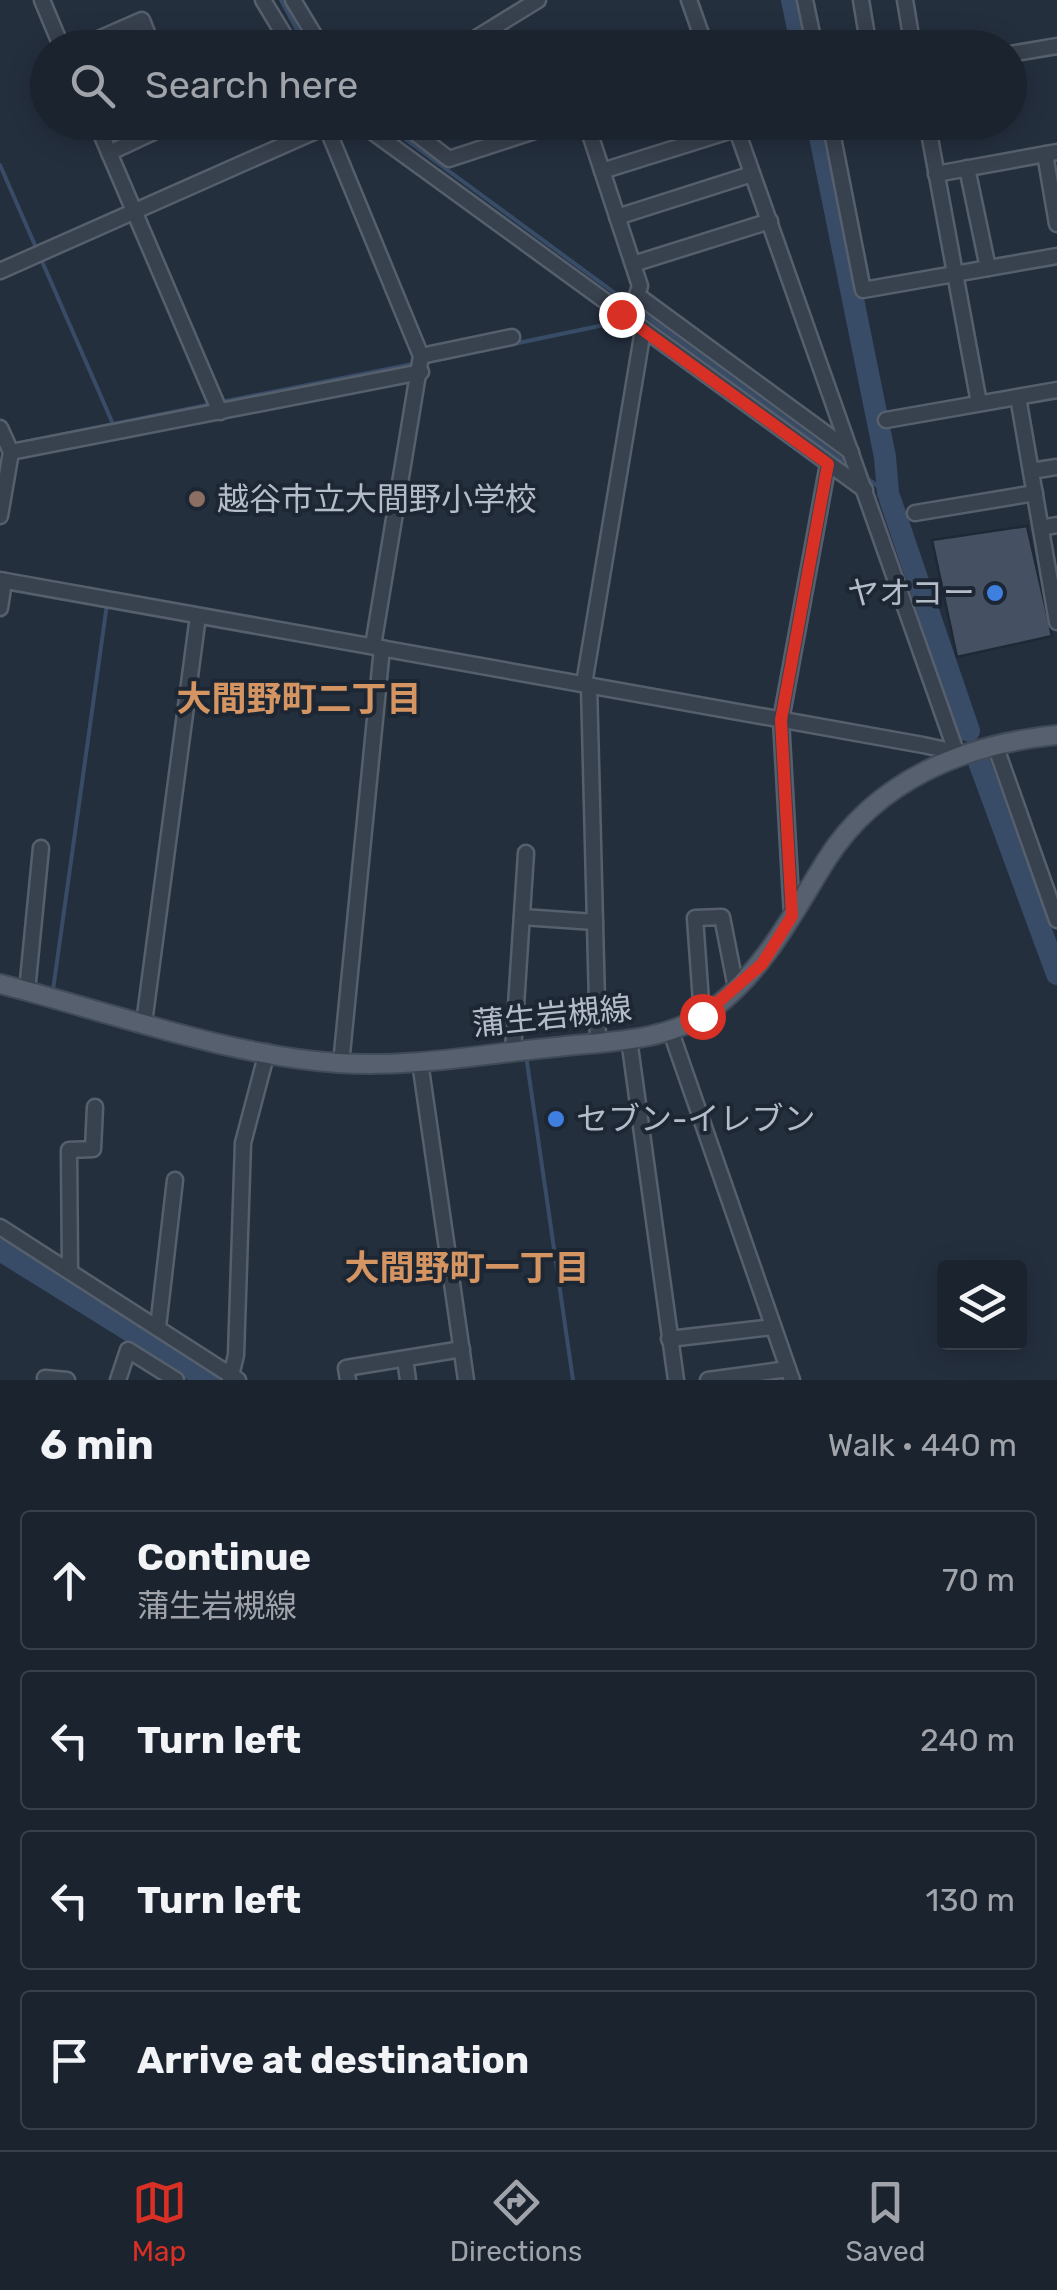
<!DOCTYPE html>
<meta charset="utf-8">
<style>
:root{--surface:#1b232e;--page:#242b36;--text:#f1f3f6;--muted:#a0a4aa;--line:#39404a;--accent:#d93025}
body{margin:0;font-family:Rubik,"Noto Sans JP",sans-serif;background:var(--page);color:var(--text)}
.controls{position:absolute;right:30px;bottom:30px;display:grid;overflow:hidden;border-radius:10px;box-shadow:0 5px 25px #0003}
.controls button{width:90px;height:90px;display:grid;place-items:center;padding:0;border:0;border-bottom:2px solid var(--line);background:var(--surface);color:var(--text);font:50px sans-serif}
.stop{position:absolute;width:30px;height:30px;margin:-22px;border:8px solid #d93025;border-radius:50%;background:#fff}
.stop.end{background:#d93025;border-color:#fff;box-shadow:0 2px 10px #0008}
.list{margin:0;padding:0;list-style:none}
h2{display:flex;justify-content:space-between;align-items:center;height:130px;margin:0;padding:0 40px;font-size:42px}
h2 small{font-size:32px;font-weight:400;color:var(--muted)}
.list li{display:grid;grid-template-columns:65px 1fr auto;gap:30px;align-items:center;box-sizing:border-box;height:140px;margin:0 20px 20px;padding:0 20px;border:2px solid var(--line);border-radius:10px}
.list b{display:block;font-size:38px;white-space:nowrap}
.list p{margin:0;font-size:32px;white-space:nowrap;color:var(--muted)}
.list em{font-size:32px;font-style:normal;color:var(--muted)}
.icon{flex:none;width:55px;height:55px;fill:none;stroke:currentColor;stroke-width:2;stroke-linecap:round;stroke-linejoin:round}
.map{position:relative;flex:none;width:1057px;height:1380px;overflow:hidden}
.search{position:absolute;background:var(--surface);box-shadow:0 5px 25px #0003;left:30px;right:30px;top:30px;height:110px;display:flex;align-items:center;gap:25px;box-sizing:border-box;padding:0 35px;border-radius:55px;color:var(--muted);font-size:38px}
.sheet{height:770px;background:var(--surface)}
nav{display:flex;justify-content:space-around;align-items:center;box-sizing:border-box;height:140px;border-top:2px solid var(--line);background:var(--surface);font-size:28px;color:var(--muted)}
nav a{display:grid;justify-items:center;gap:5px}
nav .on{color:var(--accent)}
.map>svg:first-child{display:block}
</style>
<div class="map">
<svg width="1057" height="1380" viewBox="0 0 1057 1380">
<rect width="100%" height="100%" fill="#242f3e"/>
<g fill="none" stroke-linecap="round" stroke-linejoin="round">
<!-- stream -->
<g stroke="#394c67" stroke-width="4">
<path d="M281 0 307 48"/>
<path d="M382 122 842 460"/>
<path d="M0 165 113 424"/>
<path d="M442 359 623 321"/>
<path d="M221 402 413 364"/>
<path d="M25 442 212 404"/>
<path d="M869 480 888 493"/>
<path d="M53 990 107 604"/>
<path d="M527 1062 573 1380"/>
</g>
<!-- river -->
<g stroke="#394c67" stroke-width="22">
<path d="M792 0 802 48"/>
<path d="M817 122 885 457 888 493"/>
<path d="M890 499 969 731"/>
<path d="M979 762 1057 974"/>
<path d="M0 1250 209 1380"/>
</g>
</g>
<!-- building -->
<path fill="#455162" stroke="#1f2835" stroke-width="2.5" d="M1027 526 1052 636 957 657 932 540Z"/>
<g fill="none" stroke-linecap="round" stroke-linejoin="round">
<defs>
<g id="minor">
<path d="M42 0 62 48"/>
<path d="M263 0 292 48"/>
<path d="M293 0 322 48"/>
<path d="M689 0 706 48"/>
<path d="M805 0 815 48"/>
<path d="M861 0 869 48"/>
<path d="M905 0 913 48"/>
<path d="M78 48 142 20 153 48"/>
<path d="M460 48 538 0"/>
<path d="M1010 54 1057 46"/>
<path d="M96 122 220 412"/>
<path d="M359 122 865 490"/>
<path d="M401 122 449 159 562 122"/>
<path d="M586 122 640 286 637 295 851 452"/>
<path d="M734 122 958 757"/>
<path d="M830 122 863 290 1057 256"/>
<path d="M927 122 979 403"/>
<path d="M327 128 421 356 373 646"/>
<path d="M109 153 175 122"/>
<path d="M1045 154 1057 224"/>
<path d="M967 168 988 268"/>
<path d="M602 171 736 129"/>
<path d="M936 174 1057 152"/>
<path d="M617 217 752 174"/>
<path d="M633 264 770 221"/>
<path d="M0 271 336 122"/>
<path d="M421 356 512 337"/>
<path d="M1018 397 1057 622"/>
<path d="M886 420 1057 390"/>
<path d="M0 428 11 452 0 516"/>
<path d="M11 452 421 372"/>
<path d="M1031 471 1057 467"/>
<path d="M915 513 1035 493"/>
<path d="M1041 528 1057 525"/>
<path d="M0 580 923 745 946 750 956 758"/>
<path d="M0 608 4 581"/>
<path d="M584 684 643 330"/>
<path d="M589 685 598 1043"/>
<path d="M995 745 1057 920"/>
<path d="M792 916 781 720 828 464"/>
<path d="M522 917 595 922"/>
<path d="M27 991 41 848"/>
<path d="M702 1016 695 918 722 917 736 988"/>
<path d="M144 1023 198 616"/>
<path d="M671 1032 792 1380"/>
<path d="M629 1039 676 1380"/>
<path d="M513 1051 526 853"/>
<path d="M420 1062 466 1380"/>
<path d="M341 1064 382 648"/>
<path d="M0 1227 238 1380"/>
<path d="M70 1272 69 1150 93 1149 95 1107"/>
<path d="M158 1327 175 1180"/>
<path d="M669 1339 773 1327"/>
<path d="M405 1359 408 1380"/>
<path d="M45 1378 67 1380"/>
<path d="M118 1380 128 1350 176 1380"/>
<path d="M230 1380 236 1355 243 1143 267 1052"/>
<path d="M348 1380 346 1368 462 1349"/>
<path d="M708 1380 788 1369"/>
</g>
<path id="major" d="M0 984C106 1011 230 1056 338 1063 410 1068 484 1054 556 1047 609 1041 670 1042 714 1008 766 968 793 913 827 859 878 779 966 744 1057 735"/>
</defs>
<!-- minor casing -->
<use href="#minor" stroke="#565f6c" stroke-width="19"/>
<!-- major casing -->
<use href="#major" stroke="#414a57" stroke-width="22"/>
<!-- minor -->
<use href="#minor" stroke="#38414e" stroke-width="14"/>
<!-- major -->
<use href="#major" stroke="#56606e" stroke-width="18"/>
</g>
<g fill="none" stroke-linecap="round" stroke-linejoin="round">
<!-- route -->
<path stroke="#d93025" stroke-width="12" d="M621 314 828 464 781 720 792 916 762 964 702 1016"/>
</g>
<!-- markers -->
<circle fill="#8d6e63" stroke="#1d2633" stroke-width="4" cx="197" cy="499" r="10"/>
<g fill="#3f7fe0" stroke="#1d2633" stroke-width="4">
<circle cx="995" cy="593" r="10"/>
<circle cx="556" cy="1119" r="10"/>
</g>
<g text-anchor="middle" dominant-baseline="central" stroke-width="8" stroke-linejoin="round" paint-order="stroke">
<!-- poi labels -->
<g font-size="32" fill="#b4bcc9" stroke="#1d2633" text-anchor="start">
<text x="217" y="499">越谷市立大間野小学校</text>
<text x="975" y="593" text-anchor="end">ヤオコー</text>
<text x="576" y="1119">セブン-イレブン</text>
</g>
<!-- street labels -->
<g font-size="32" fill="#b4bcc9" stroke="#1d2633">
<text transform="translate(552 1016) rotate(-6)">蒲生岩槻線</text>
</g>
<!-- neighbourhood labels -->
<g font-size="35" font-weight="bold" fill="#d59563" stroke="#1d2633">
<text x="299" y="699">大間野町二丁目</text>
<text x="467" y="1268">大間野町一丁目</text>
</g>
</g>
</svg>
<div class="controls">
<button><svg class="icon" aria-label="layers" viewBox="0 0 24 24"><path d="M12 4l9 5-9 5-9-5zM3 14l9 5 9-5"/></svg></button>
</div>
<div class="stop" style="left:702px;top:1016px"></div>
<div class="stop end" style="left:621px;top:314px"></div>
<div class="search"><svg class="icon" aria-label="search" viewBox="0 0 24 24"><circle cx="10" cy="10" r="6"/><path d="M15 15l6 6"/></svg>Search here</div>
</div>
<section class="sheet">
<h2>6 min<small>Walk · 440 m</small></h2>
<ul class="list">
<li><svg class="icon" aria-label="ahead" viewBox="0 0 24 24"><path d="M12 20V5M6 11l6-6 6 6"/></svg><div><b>Continue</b><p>蒲生岩槻線</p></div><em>70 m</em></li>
<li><svg class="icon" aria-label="left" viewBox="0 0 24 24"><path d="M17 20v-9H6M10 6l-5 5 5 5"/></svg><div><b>Turn left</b></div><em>240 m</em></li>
<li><svg class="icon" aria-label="left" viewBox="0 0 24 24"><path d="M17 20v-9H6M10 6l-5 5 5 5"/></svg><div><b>Turn left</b></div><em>130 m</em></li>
<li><svg class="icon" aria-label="arrive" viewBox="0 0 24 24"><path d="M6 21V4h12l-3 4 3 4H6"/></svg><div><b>Arrive at destination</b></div></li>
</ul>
</section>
<nav>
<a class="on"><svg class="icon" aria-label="map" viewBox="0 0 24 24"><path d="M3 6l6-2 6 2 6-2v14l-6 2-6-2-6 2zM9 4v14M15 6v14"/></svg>Map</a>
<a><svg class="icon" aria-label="directions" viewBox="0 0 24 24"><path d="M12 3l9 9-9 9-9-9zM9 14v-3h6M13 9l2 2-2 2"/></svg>Directions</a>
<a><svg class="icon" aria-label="saved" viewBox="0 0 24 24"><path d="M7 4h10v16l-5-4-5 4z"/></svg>Saved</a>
</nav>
